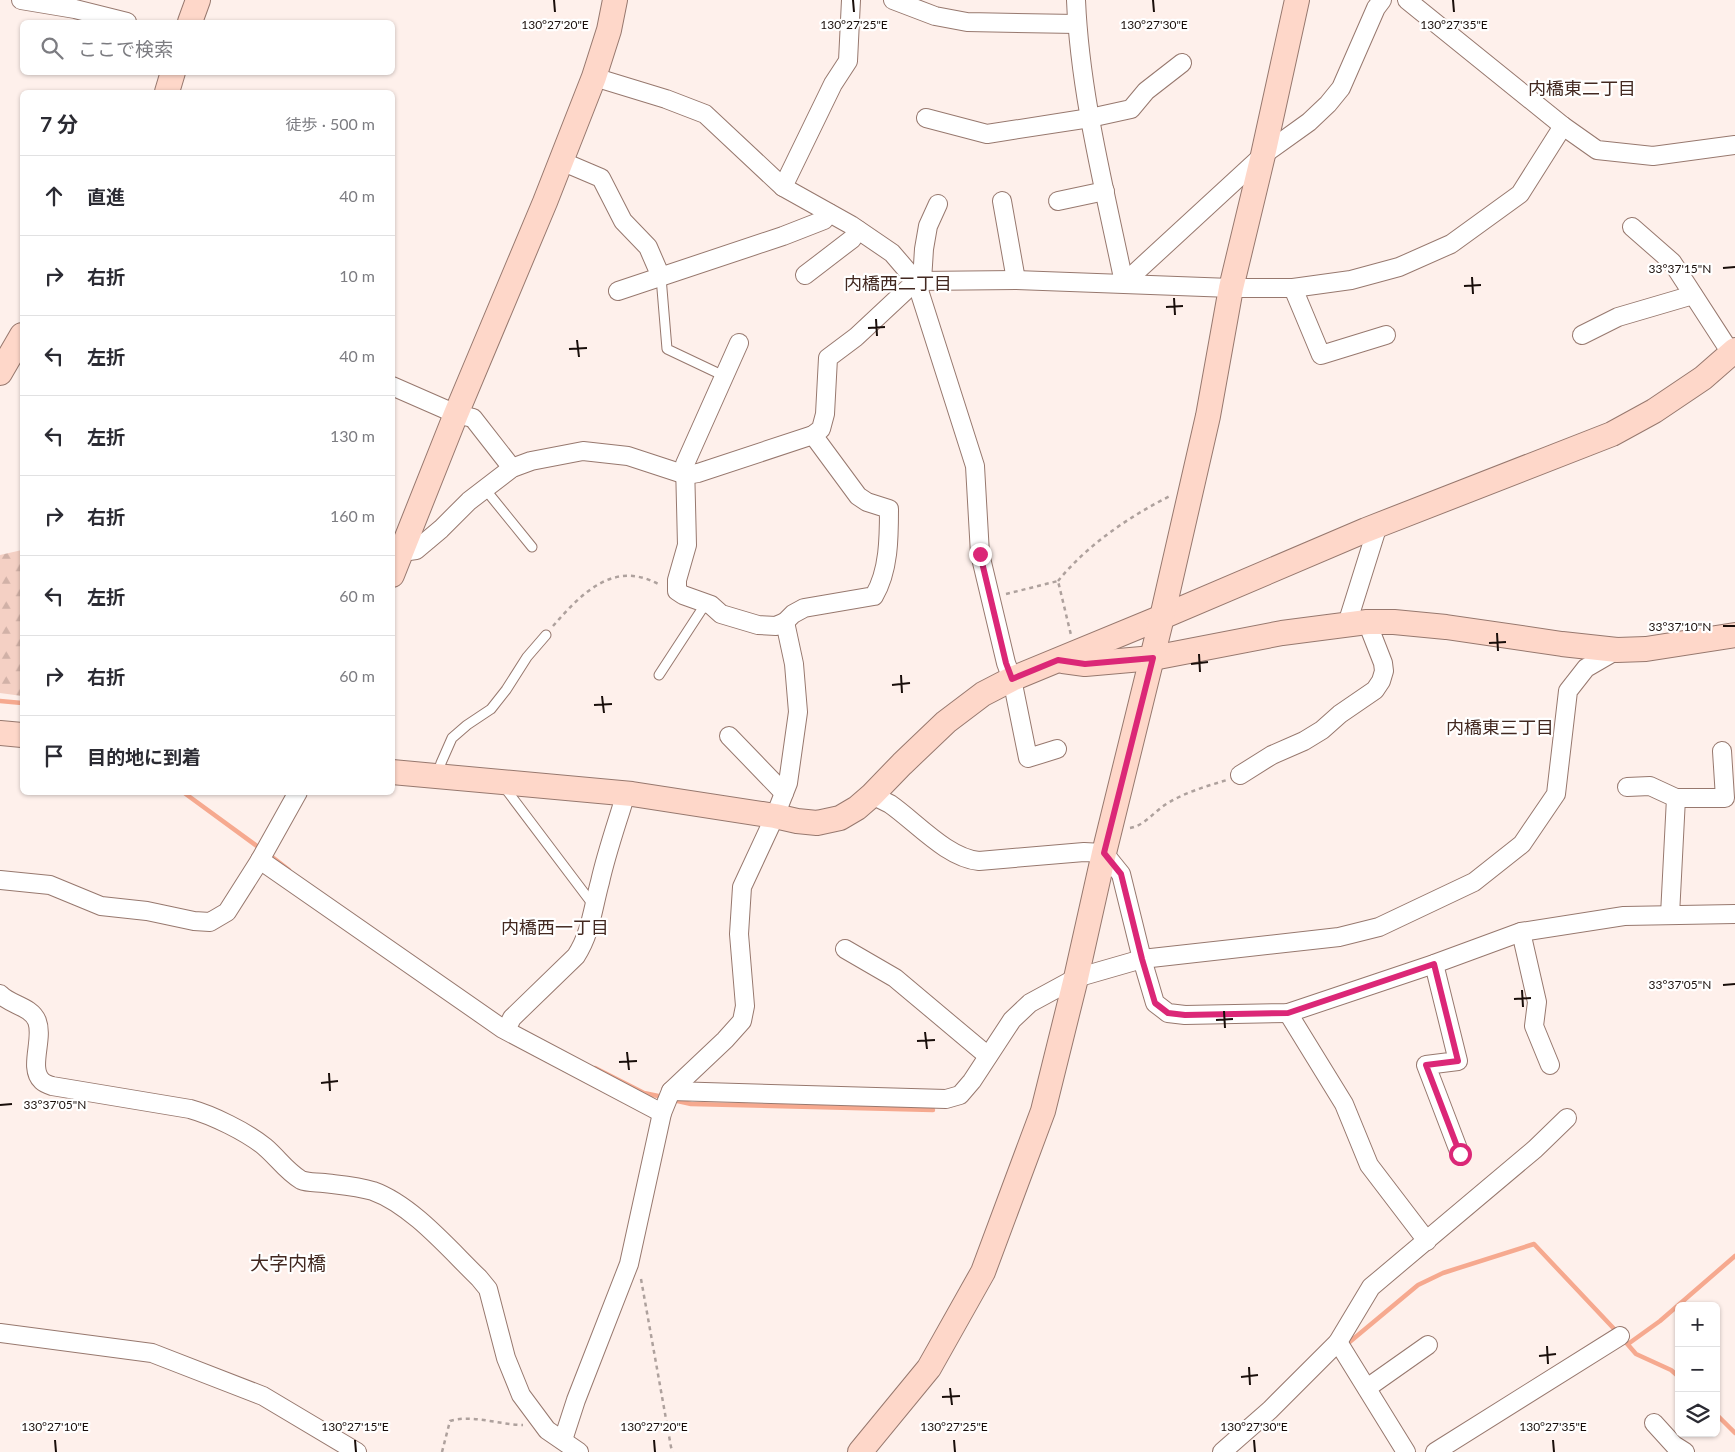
<!DOCTYPE html>
<html lang="ja">
<meta charset="utf-8">
<style>
:root{--surface:#fff;--page:#f7f7f7;--text:#2b2b33;--muted:#7c7c81;--line:#e1e1e2}
body{margin:0;font-family:Lato,"Noto Sans JP",sans-serif;background:var(--page);color:var(--text)}
.controls{position:absolute;right:15px;bottom:15px;display:grid;overflow:hidden;border-radius:8px;box-shadow:0 1px 4px #0004}
.controls button{width:45px;height:45px;display:grid;place-items:center;padding:0;border:0;border-bottom:1px solid var(--line);background:var(--surface);color:var(--text);font:25px sans-serif}
.stop{position:absolute;width:15px;height:15px;margin:-11px;border:4px solid #db2777;border-radius:50%;background:#fff}
.stop.end{background:#db2777;border-color:#fff;box-shadow:0 1px 5px #0008}
.list{margin:0;padding:0;list-style:none}
h2{display:flex;justify-content:space-between;align-items:center;height:65px;margin:0;padding:0 20px;font-size:21px}
h2 small{font-size:16px;font-weight:400;color:var(--muted)}
.list li{display:grid;grid-template-columns:32px 1fr auto;gap:15px;align-items:center;box-sizing:border-box;height:80px;padding:0 20px;border-top:1px solid var(--line)}
.list b{display:block;font-size:19px;white-space:nowrap}
.list em{font-size:16px;font-style:normal;color:var(--muted)}
.icon{flex:none;width:28px;height:28px;fill:none;stroke:currentColor;stroke-width:2;stroke-linecap:round;stroke-linejoin:round}
.map{position:relative;flex:none;width:1735px;height:1452px;overflow:hidden}
.search{position:absolute;background:var(--surface);box-shadow:0 1px 4px #0004;left:20px;top:20px;width:375px;height:55px;display:flex;align-items:center;gap:12px;box-sizing:border-box;padding:0 18px;border-radius:8px;color:var(--muted);font-size:19px}
.panel{position:absolute;background:var(--surface);box-shadow:0 1px 4px #0004;left:20px;top:90px;width:375px;height:705px;border-radius:8px}
.map>svg:first-child{display:block}
</style>
<div class="map">
<svg width="1735" height="1452" viewBox="0 0 1735 1452">
<defs>
<pattern id="forest-firs" width="22" height="20" patternUnits="userSpaceOnUse" patternTransform="scale(1.25)"><rect width="22" height="20" fill="#f4d0c4"/><path d="M5 1l3.5 6h-7zM16 11l3.5 6h-7z" fill="#d1b1a7"/></pattern>
</defs>
<rect width="100%" height="100%" fill="#fef0eb"/>
<!-- forest -->
<path fill="url(#forest-firs)" d="M22 550V696L0 693V555Z"/>
<g fill="none" stroke-linecap="round" stroke-linejoin="round">
<!-- stream -->
<g stroke="#f6a98f" stroke-width="4.5">
<path d="M0 701 22 703"/>
<path d="M183 792 261 849"/>
<path d="M267 853 289 870"/>
<path d="M595 1068 644 1093 663 1097"/>
<path d="M673 1100 691 1104 933 1110"/>
<path d="M1623 1339 1636 1354 1671 1370 1679 1377"/>
<path d="M1628 1344 1660 1321 1735 1256"/>
<path d="M1346 1345 1418 1285 1443 1273 1534 1244 1618 1333"/>
<path d="M1716 1414 1735 1433"/>
</g>
<defs>
<g id="lane">
<path d="M661 277 667 349 724 376"/>
<path d="M485 489 532 547"/>
<path d="M659 675 706 603"/>
<path d="M437 776 441 763 452 738 467 725 491 709 506 690 527 657 546 635"/>
<path d="M509 783 508 792 591 902 595 904"/>
</g>
<g id="street">
<path d="M21 0 75 9 127 22"/>
<path d="M893 0 935 16 967 22 1077 24"/>
<path d="M1076 0C1080 95 1105 190 1124 283"/>
<path d="M1407 0 1563 126 1597 150 1653 156 1735 145"/>
<path d="M594 77 666 99 705 114 783 187 851 225 892 253 916 281 975 466 980 554 1006 663 1012 679 1028 758 1057 749"/>
<path d="M926 118 987 134 1090 118 1131 109 1146 91 1182 63"/>
<path d="M561 161 601 178 623 221 648 247 661 277"/>
<path d="M783 187 833 84 848 61 851 0"/>
<path d="M1002 201 1016 280"/>
<path d="M1058 201 1105 191"/>
<path d="M1632 227 1672 262 1731 353"/>
<path d="M805 275 852 239 858 230"/>
<path d="M922 281 924 249 928 226 938 204"/>
<path d="M1124 283 1263 155 1309 122 1328 104 1341 88 1376 8 1382 0"/>
<path d="M1293 288 1321 355 1386 335"/>
<path d="M618 291 783 236 824 220 829 213"/>
<path d="M1582 335 1618 317 1693 295"/>
<path d="M739 343 685 464 687 545 677 580V591L683 595 711 605 721 614 758 625 776 626 785 622 793 614 804 608 874 596C889 571 889 537 889 509L867 502 858 496 813 435"/>
<path d="M392 386 456 414 473 418 512 468"/>
<path d="M402 552 416 550 441 529 469 501 512 468 531 461 583 451 628 456 686 475 698 473 813 435 821 429 825 414 828 358 856 337 916 281 1016 280 1231 288H1293L1351 280 1399 267 1451 244 1520 194 1563 126"/>
<path d="M1347 624 1378 525"/>
<path d="M729 736 784 793"/>
<path d="M1240 775 1272 755 1304 741 1322 730 1340 714 1375 690 1381 681 1384 671 1383 663 1367 622"/>
<path d="M1627 787 1650 786 1676 798 1670 915"/>
<path d="M872 795C878 798 884 801 890 804 916 822 947 858 979 861L1084 852 1104 853 1121 874 1142 959 1155 1003 1168 1013 1185 1015 1288 1013 1434 964 1521 932 1624 916 1735 914"/>
<path d="M1676 798H1725L1722 751"/>
<path d="M260 860 503 1029 662 1113"/>
<path d="M0 880 50 885 101 906 147 911 194 921 210 922 227 912 260 860 298 792"/>
<path d="M1521 932 1537 1002 1534 1026 1550 1065"/>
<path d="M845 949 895 978 988 1056"/>
<path d="M1434 964 1458 1061 1426 1065 1460 1154"/>
<path d="M0 994C10 1005 31 1006 37 1021 44 1039 28 1068 42 1081 44 1083 49 1085 52 1086L190 1109C212 1115 247 1132 265 1147 278 1158 286 1171 301 1180 308 1183 317 1182 324 1183 340 1185 357 1186 373 1191 412 1205 449 1249 479 1278L488 1289 506 1358 521 1395 547 1430 579 1452"/>
<path d="M1288 1013 1344 1104 1369 1165 1427 1241"/>
<path d="M506 1030 512 1018 576 956C591 933 593 907 600 882 606 855 615 829 623 803L624 794"/>
<path d="M671 1091 946 1099 960 1095 972 1081 1012 1020 1030 1003 1076 978 1142 959 1339 937 1379 927 1474 882 1522 844 1556 794 1568 691 1586 668 1617 650"/>
<path d="M0 1333 152 1353 263 1396 357 1452"/>
<path d="M1338 1342 1406 1452"/>
<path d="M1367 1388 1428 1345"/>
<path d="M1654 1423 1674 1445 1685 1452"/>
<path d="M563 1440 576 1400 629 1264 662 1113 671 1091 725 1040 742 1021 745 1006 739 934 742 887 775 816 788 783 798 712 794 664 785 622"/>
<path d="M1222 1452 1270 1410 1338 1342 1371 1287 1535 1149 1567 1118"/>
<path d="M1435 1452 1620 1336"/>
</g>
<g id="secondary">
<path d="M190 22 198 0"/>
<path d="M167 92 173 72"/>
<path d="M0 373 22 335"/>
<path d="M392 575 456 414 545 202 594 77 609 30 615 0"/>
<path d="M1063 661 1085 664 1153 658 1282 633 1367 622H1394L1446 627 1562 644 1617 650 1646 649 1735 635"/>
<path d="M0 733 22 735"/>
<path d="M392 772 632 794 775 816 797 821 817 823 840 818 857 808 872 795 902 764 946 722 983 694 1012 679 1162 617 1366 530 1612 434 1654 411 1703 378 1735 350"/>
<path d="M860 1452 929 1368 983 1272 1043 1111 1076 978 1104 853 1162 617 1208 416 1231 288 1263 155 1297 0"/>
</g>
</defs>
<!-- lane casing -->
<use href="#lane" stroke="#97786e" stroke-width="11"/>
<!-- street casing -->
<use href="#street" stroke="#97786e" stroke-width="20"/>
<!-- secondary casing -->
<use href="#secondary" stroke="#97786e" stroke-width="26"/>
<!-- path -->
<g stroke="#aea19d" stroke-width="2.5" stroke-dasharray="4 4" stroke-linecap="butt">
<path d="M1058 581C1087 545 1130 516 1170 496"/>
<path d="M1006 594 1058 581 1071 635"/>
<path d="M553 626C582 593 614 559 660 585"/>
<path d="M1130 828C1146 825 1154 811 1168 803 1186 792 1207 786 1227 780"/>
<path d="M641 1279 671 1447 673 1452"/>
<path d="M442 1452 450 1421C473 1414 500 1425 523 1425"/>
</g>
<!-- lane -->
<use href="#lane" stroke="#fff" stroke-width="9"/>
<!-- street -->
<use href="#street" stroke="#fff" stroke-width="18"/>
<!-- secondary -->
<use href="#secondary" stroke="#fed7c9" stroke-width="24"/>
</g>
<g fill="none" stroke-linecap="round" stroke-linejoin="round">
<!-- route -->
<path stroke="#db2777" stroke-width="6" d="M980 554 1006 663 1012 679 1058 660 1085 664 1153 658 1104 853 1121 874 1142 959 1155 1003 1168 1013 1185 1015 1288 1013 1434 964 1458 1061 1426 1065 1460 1154"/>
</g>
<!-- ticks -->
<path fill="none" stroke="#190e0a" stroke-width="2" d="M554 0 555 12M853 0 854 12M1153 0 1154 12M1453 0 1454 12M1723 268 1735 267M1472 277 1473 294M1464 286 1481 285M1174 298 1175 315M1166 307 1183 306M876 319 877 336M868 328 885 327M577 340 579 357M569 349 587 348M1723 626H1735M1497 633 1498 651M1489 643 1506 642M1199 654 1200 672M1191 664 1208 662M901 675 902 693M892 685 910 683M602 696 604 713M594 705 612 704M1723 985 1735 984M1522 990 1523 1007M1514 999 1531 998M1224 1011 1225 1028M1216 1020 1233 1019M925 1032 927 1049M917 1041 935 1040M627 1052 629 1070M619 1062 637 1061M329 1073 330 1091M321 1083 338 1081M0 1105 12 1104M1547 1346 1548 1364M1539 1356 1556 1354M1249 1367 1250 1385M1241 1377 1258 1375M950 1388 952 1405M942 1397 960 1396M55 1440 56 1452M355 1440 356 1452M654 1440 655 1452M954 1440 955 1452M1254 1440 1255 1452M1553 1440 1554 1452"/>
<g text-anchor="middle" dominant-baseline="central" stroke-width="4.5" stroke-linejoin="round" paint-order="stroke">
<!-- neighbourhood labels -->
<g font-size="18" fill="#432921" stroke="#fff">
<text x="1582" y="88">内橋東二丁目</text>
<text x="898" y="283">内橋西二丁目</text>
<text x="1500" y="727">内橋東三丁目</text>
<text x="555" y="927">内橋西一丁目</text>
</g>
<!-- quarter labels -->
<g font-size="19" fill="#432921" stroke="#fff">
<text x="288" y="1262">大字内橋</text>
</g>
</g>
<g font-size="12" text-anchor="middle" fill="#190e0a" stroke="#fff" stroke-width="4.5" stroke-linejoin="round" paint-order="stroke">
<text x="555" y="29">130°27'20"E</text>
<text x="854" y="29">130°27'25"E</text>
<text x="1154" y="29">130°27'30"E</text>
<text x="1454" y="29">130°27'35"E</text>
<text x="1680" y="273">33°37'15"N</text>
<text x="1680" y="631">33°37'10"N</text>
<text x="1680" y="989">33°37'05"N</text>
<text x="55" y="1109">33°37'05"N</text>
<text x="55" y="1431">130°27'10"E</text>
<text x="355" y="1431">130°27'15"E</text>
<text x="654" y="1431">130°27'20"E</text>
<text x="954" y="1431">130°27'25"E</text>
<text x="1254" y="1431">130°27'30"E</text>
<text x="1553" y="1431">130°27'35"E</text>
</g>
</svg>
<div class="controls">
<button>+</button>
<button>−</button>
<button><svg class="icon" aria-label="layers" viewBox="0 0 24 24"><path d="M12 4l9 5-9 5-9-5zM3 14l9 5 9-5"/></svg></button>
</div>
<div class="stop" style="left:1460px;top:1154px"></div>
<div class="stop end" style="left:980px;top:554px"></div>
<div class="search"><svg class="icon" aria-label="search" viewBox="0 0 24 24"><circle cx="10" cy="10" r="6"/><path d="M15 15l6 6"/></svg>ここで検索</div>
<section class="panel">
<h2>7 分<small>徒歩 · 500 m</small></h2>
<ul class="list">
<li><svg class="icon" aria-label="ahead" viewBox="0 0 24 24"><path d="M12 20V5M6 11l6-6 6 6"/></svg><div><b>直進</b></div><em>40 m</em></li>
<li><svg class="icon" aria-label="right" viewBox="0 0 24 24"><path d="M7 20v-9h11M14 6l5 5-5 5"/></svg><div><b>右折</b></div><em>10 m</em></li>
<li><svg class="icon" aria-label="left" viewBox="0 0 24 24"><path d="M17 20v-9H6M10 6l-5 5 5 5"/></svg><div><b>左折</b></div><em>40 m</em></li>
<li><svg class="icon" aria-label="left" viewBox="0 0 24 24"><path d="M17 20v-9H6M10 6l-5 5 5 5"/></svg><div><b>左折</b></div><em>130 m</em></li>
<li><svg class="icon" aria-label="right" viewBox="0 0 24 24"><path d="M7 20v-9h11M14 6l5 5-5 5"/></svg><div><b>右折</b></div><em>160 m</em></li>
<li><svg class="icon" aria-label="left" viewBox="0 0 24 24"><path d="M17 20v-9H6M10 6l-5 5 5 5"/></svg><div><b>左折</b></div><em>60 m</em></li>
<li><svg class="icon" aria-label="right" viewBox="0 0 24 24"><path d="M7 20v-9h11M14 6l5 5-5 5"/></svg><div><b>右折</b></div><em>60 m</em></li>
<li><svg class="icon" aria-label="arrive" viewBox="0 0 24 24"><path d="M6 21V4h12l-3 4 3 4H6"/></svg><div><b>目的地に到着</b></div></li>
</ul>
</section>
</div>
